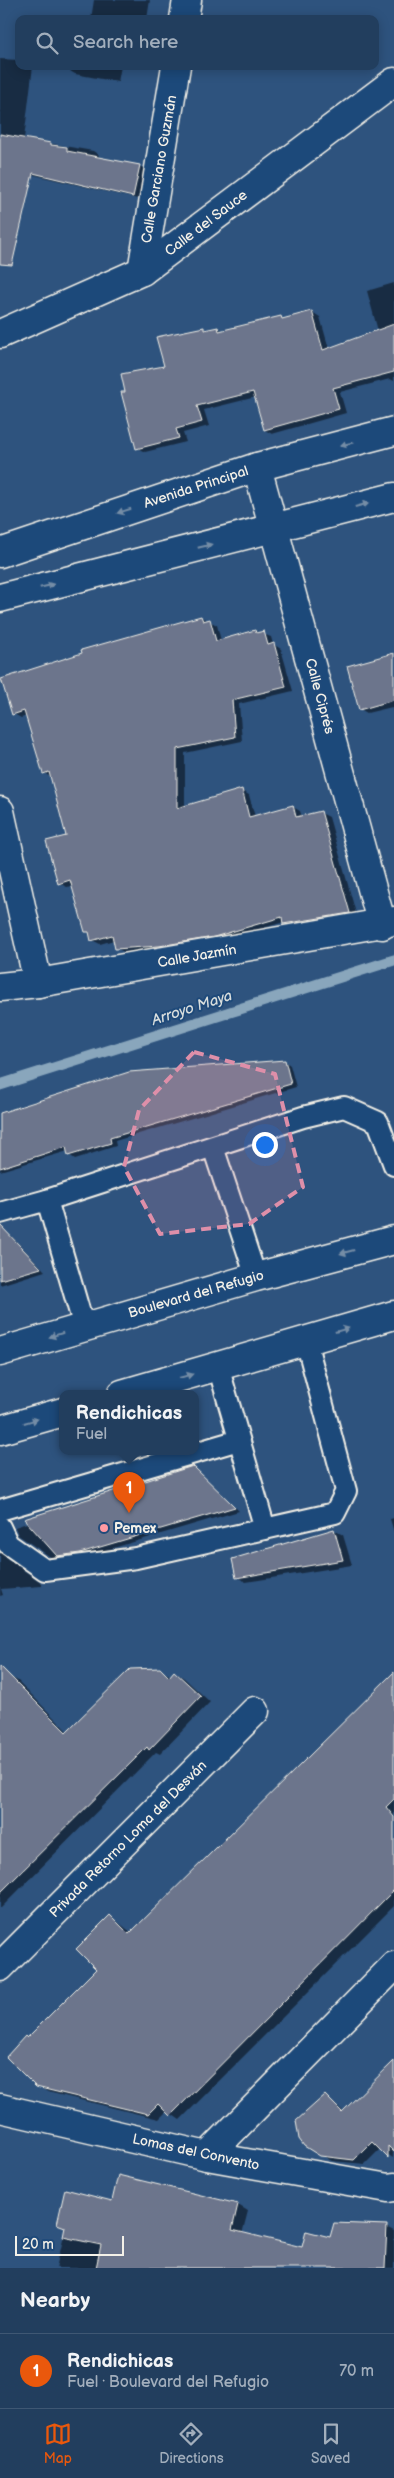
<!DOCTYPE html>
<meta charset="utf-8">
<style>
:root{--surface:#223e5e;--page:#2e4967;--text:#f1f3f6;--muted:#a2aebc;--line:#3f5773;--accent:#ea580c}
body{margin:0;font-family:"Balsamiq Sans",sans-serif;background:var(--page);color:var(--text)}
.scale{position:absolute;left:15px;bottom:12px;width:109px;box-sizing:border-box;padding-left:5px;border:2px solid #f4f1e8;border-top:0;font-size:14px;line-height:18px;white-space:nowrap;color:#f4f1e8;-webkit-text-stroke:4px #1f4a7a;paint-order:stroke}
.you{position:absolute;left:264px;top:1144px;width:18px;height:18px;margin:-12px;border:4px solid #fff;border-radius:50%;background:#1a73e8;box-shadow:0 0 0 8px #1a73e833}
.badge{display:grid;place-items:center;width:32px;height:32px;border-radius:50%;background:var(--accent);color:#fff;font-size:16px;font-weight:700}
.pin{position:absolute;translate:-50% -41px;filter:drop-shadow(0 1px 2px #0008)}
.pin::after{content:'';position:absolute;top:26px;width:18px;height:15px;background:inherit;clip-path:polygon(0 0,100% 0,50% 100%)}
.popup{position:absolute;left:59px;top:1390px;width:140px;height:65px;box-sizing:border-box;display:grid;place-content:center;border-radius:10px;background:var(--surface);filter:drop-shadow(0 1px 4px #0005);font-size:16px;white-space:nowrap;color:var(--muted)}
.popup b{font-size:19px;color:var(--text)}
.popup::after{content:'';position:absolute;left:50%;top:100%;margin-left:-10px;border:10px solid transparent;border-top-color:var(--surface)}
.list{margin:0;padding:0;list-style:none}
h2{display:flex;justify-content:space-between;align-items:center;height:65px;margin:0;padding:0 20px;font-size:21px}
h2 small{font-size:16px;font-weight:400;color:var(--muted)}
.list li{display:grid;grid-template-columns:32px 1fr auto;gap:15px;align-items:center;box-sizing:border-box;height:75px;padding:0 20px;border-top:1px solid var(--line)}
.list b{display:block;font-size:19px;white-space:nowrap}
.list p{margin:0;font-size:16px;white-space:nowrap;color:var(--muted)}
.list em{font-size:16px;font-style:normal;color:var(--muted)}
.icon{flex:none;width:28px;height:28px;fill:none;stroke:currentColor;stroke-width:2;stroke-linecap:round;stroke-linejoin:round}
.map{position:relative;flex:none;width:394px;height:2268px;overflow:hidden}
.search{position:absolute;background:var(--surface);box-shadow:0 2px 12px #0003;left:15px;right:15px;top:15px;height:55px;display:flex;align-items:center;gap:12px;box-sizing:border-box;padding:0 18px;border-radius:10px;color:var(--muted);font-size:19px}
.sheet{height:140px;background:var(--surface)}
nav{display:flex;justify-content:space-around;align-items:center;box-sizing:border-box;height:70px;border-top:1px solid var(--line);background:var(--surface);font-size:14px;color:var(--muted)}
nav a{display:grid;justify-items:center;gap:2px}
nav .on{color:var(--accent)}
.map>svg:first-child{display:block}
</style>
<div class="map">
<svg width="394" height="2268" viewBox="0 0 394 2268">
<rect width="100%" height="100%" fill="#2e537e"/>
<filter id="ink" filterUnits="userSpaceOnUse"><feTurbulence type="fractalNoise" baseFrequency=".02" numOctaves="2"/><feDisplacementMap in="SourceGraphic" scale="10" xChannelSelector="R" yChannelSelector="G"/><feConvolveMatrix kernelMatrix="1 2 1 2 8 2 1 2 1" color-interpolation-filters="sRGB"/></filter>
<g filter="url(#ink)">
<!-- shadow -->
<g fill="#0007">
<path d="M94 0H150L147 19H91Z"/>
<path d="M0 59 19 60V66H33L24 139 93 151 99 155 98 158 139 166 145 169 138 199 0 167Z"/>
<path d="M71 66H121L118 82 75 74 70 71Z"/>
<path d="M394 283V381L390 379 340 392 346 413 272 434 265 430 256 397 204 410 209 426 183 433 186 442 145 452 137 448 127 393 166 367 203 328 207 330 218 328 224 331 281 318 285 320 312 312 320 317 329 349 378 331 367 291Z"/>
<path d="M201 617 217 625 221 641 255 631 271 637 273 644 281 649 293 691 239 704 242 741 185 753V807L242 791 249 795 255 817 293 807 300 811 302 817 321 813 329 817 357 917 292 928 284 922 222 940 167 950 124 952 116 948 114 940 100 944 92 940 91 934 86 931 73 886 67 887 59 883 68 836 52 778 44 773 27 716 21 718 14 714Z"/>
<path d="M394 654V715L392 707 367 713 360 709Z"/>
<path d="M284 1061 290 1065 296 1087 115 1141 116 1146 75 1159 69 1155 68 1151 0 1171V1115Z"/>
<path d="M6 1233 12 1237 45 1271 0 1285V1235Z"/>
<path d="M193 1467 239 1511 86 1556 55 1560 18 1535 15 1527Z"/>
<path d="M394 1518V1532L390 1519Z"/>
<path d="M334 1530 343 1535 352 1565 246 1582 237 1577Z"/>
<path d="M0 1546 6 1558 42 1583V1586L1 1589 3 1595 0 1596Z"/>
<path d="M159 1669 171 1676 175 1672 184 1678 210 1702 160 1754 156 1752 0 1909V1684L8 1676 18 1681 68 1732Z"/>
<path d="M394 1678V1906L180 2120 167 2111 159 2119 48 2092 37 2086 28 2039 98 1969 110 1916 132 1933Z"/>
<path d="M394 2062 393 2158 380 2149 365 2164 332 2161 304 2145 325 2096 344 2112Z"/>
<path d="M119 2176 238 2205 248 2211 242 2234 303 2249 331 2238 386 2227 394 2231V2268H56L66 2228 58 2224 113 2203Z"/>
</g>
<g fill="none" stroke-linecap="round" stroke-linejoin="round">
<!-- stream -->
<path stroke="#89a6bc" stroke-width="11" d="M0 1085 394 960"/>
</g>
<!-- building -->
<g fill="#6c758c" stroke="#f4f1e8">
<path d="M0 134 51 143V145L67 147V151L140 165 133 197 33 173 12 265 0 264Z"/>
<path d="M312 311 323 350 394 324V372L333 388 339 409 264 430 253 392 197 406 202 422 176 429 179 438 136 449 121 392H125L121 374 164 366 156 337 204 327V330L218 327 219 331 281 316 282 319Z"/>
<path d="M201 616 203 621 210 619 216 641 255 630 256 633 264 631 268 645 274 643 286 687 232 700 235 737 177 749V808L242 789 249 817 293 805 296 817 321 811 350 913 283 924 282 917 214 937 159 946 115 949 112 935 91 941 89 932H85L70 880 58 884 46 841 66 836 49 772 43 774 24 711 12 715 1 679 82 653 81 650Z"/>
<path d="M394 653V700L359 710 347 666Z"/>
<path d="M285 1060 291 1084 110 1138 111 1143 68 1156 66 1147 0 1168V1113L129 1072Z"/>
<path d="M0 1225 41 1268 0 1280Z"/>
<path d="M193 1466 235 1507 80 1553 57 1556 24 1519Z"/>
<path d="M334 1529 343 1560 236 1578 232 1559Z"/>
<path d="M0 1666 66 1732 130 1669 160 1668 169 1677 174 1671 201 1696 149 1750 147 1747 0 1893Z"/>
<path d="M394 1672V1799L386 1807 394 1817V1890L170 2116 158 2104 148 2114 36 2087 6 2057 25 2036 27 2038 96 1969 76 1949 110 1915 129 1934Z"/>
<path d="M394 2061V2152L388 2146V2158L372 2142 354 2160 320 2156 304 2146 299 2139 296 2121 325 2095 342 2112Z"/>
<path d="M118 2175 238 2204 232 2230 302 2247 306 2231 330 2237 334 2223 387 2225 385 2268H96L101 2245 63 2237 65 2227 57 2224 65 2189 112 2201Z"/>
</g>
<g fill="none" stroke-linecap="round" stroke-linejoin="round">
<defs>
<g id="lane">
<path d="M213 1147 256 1277"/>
<path d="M47 1200 84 1327"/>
<path d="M0 1213 47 1200 303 1117 344 1107 378 1122 394 1165"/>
<path d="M218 1366 265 1529"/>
<path d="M0 1510 239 1440"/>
<path d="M0 1527 8 1544 45 1570 136 1558 335 1513 346 1491 306 1341"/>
</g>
<g id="street">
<path d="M184 19 187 0"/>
<path d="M142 271 176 66"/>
<path d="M257 467 382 925"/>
<path d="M0 811 38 983"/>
<path d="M0 987 38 983 394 921"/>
<path d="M0 1967 255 1711"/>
<path d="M0 2108 207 2156 388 2188 394 2187"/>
<path d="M207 2156 394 1966"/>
</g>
<g id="secondary">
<path d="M0 334 142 271 394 82"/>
<path d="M0 553 257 467 394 431"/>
<path d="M0 598 394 497"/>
</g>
<g id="primary">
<path d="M0 1352 256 1277 394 1240"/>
<path d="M122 1394 394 1315"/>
<path d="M0 1430 63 1412"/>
</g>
</defs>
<!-- lane casing -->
<use href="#lane" stroke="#f4f1e8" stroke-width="24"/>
<!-- street casing -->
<use href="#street" stroke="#f4f1e8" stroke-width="31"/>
<!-- secondary casing -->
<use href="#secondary" stroke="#f4f1e8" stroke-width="31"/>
<!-- primary casing -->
<use href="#primary" stroke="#f4f1e8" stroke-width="31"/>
<!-- lane -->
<use href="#lane" stroke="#1f4a7a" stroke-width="20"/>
<!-- street -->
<use href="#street" stroke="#1f4a7a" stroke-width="28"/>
<!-- secondary -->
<use href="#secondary" stroke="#1f4a7a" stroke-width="28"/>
<!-- primary -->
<use href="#primary" stroke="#1f4a7a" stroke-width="28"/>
</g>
<!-- one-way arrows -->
<defs><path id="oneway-solid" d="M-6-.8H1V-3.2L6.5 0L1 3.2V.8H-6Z" transform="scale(1.25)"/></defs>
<g fill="#748da6">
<use href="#oneway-solid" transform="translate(347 444) rotate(166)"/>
<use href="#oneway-solid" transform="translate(362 505) rotate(-15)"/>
<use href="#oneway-solid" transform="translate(124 511) rotate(162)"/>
<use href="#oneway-solid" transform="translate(205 546) rotate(-14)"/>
<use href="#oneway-solid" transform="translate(47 586) rotate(-14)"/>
<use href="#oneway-solid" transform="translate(347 1252) rotate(165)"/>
<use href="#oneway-solid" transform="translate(342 1330) rotate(-16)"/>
<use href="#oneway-solid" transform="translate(56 1335) rotate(163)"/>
<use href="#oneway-solid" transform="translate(186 1376) rotate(-16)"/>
<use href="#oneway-solid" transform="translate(31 1421) rotate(-16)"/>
</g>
</g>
<!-- marked area -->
<path fill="#de8fa9" fill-opacity="0.2" stroke="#de8fa9" stroke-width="4" stroke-dasharray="10 6" stroke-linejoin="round" d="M194 1052 275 1074 303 1187 249 1224 160 1234 124 1167 139 1110Z"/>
<!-- markers -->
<circle fill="#ff9aa2" stroke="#1f4a7a" stroke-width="2" cx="104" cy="1528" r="5"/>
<g text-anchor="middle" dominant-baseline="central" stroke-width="4" stroke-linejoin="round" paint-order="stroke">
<!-- street labels -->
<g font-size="14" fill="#f4f1e8" stroke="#1f4a7a">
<text transform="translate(159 169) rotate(-80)">Calle Garciano Guzmán</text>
<text transform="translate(206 223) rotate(-37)">Calle del Sauce</text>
<text transform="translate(196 487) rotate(-18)">Avenida Principal</text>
<text transform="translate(320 696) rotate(75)">Calle Ciprés</text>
<text transform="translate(197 956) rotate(-10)">Calle Jazmín</text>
<text transform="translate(196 1294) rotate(-16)">Boulevard del Refugio</text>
<text transform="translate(128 1839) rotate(-45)">Privada Retorno Loma del Desván</text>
<text transform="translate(196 2152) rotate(12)">Lomas del Convento</text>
</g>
<!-- poi labels -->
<g font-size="14" font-weight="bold" fill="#f4f1e8" stroke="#1f4a7a" text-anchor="start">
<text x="114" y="1528">Pemex</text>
</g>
<!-- water labels -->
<g font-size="15" font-style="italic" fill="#d9dedd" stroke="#1f4a7a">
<text transform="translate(192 1008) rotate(-18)">Arroyo Maya</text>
</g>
</g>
</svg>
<div class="scale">20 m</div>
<div class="you"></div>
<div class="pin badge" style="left:129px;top:1513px">1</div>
<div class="popup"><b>Rendichicas</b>Fuel</div>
<div class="search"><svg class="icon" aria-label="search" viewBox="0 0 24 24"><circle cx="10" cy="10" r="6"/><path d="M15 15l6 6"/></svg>Search here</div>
</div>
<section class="sheet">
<h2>Nearby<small></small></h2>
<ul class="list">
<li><span class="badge">1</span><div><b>Rendichicas</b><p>Fuel · Boulevard del Refugio</p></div><em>70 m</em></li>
</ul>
</section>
<nav>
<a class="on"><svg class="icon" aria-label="map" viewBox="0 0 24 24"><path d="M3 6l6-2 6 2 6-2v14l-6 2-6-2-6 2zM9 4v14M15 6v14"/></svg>Map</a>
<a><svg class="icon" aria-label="directions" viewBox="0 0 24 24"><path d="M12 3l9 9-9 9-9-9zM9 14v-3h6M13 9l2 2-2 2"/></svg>Directions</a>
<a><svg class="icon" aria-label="saved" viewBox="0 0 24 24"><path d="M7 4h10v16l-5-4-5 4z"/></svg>Saved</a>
</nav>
